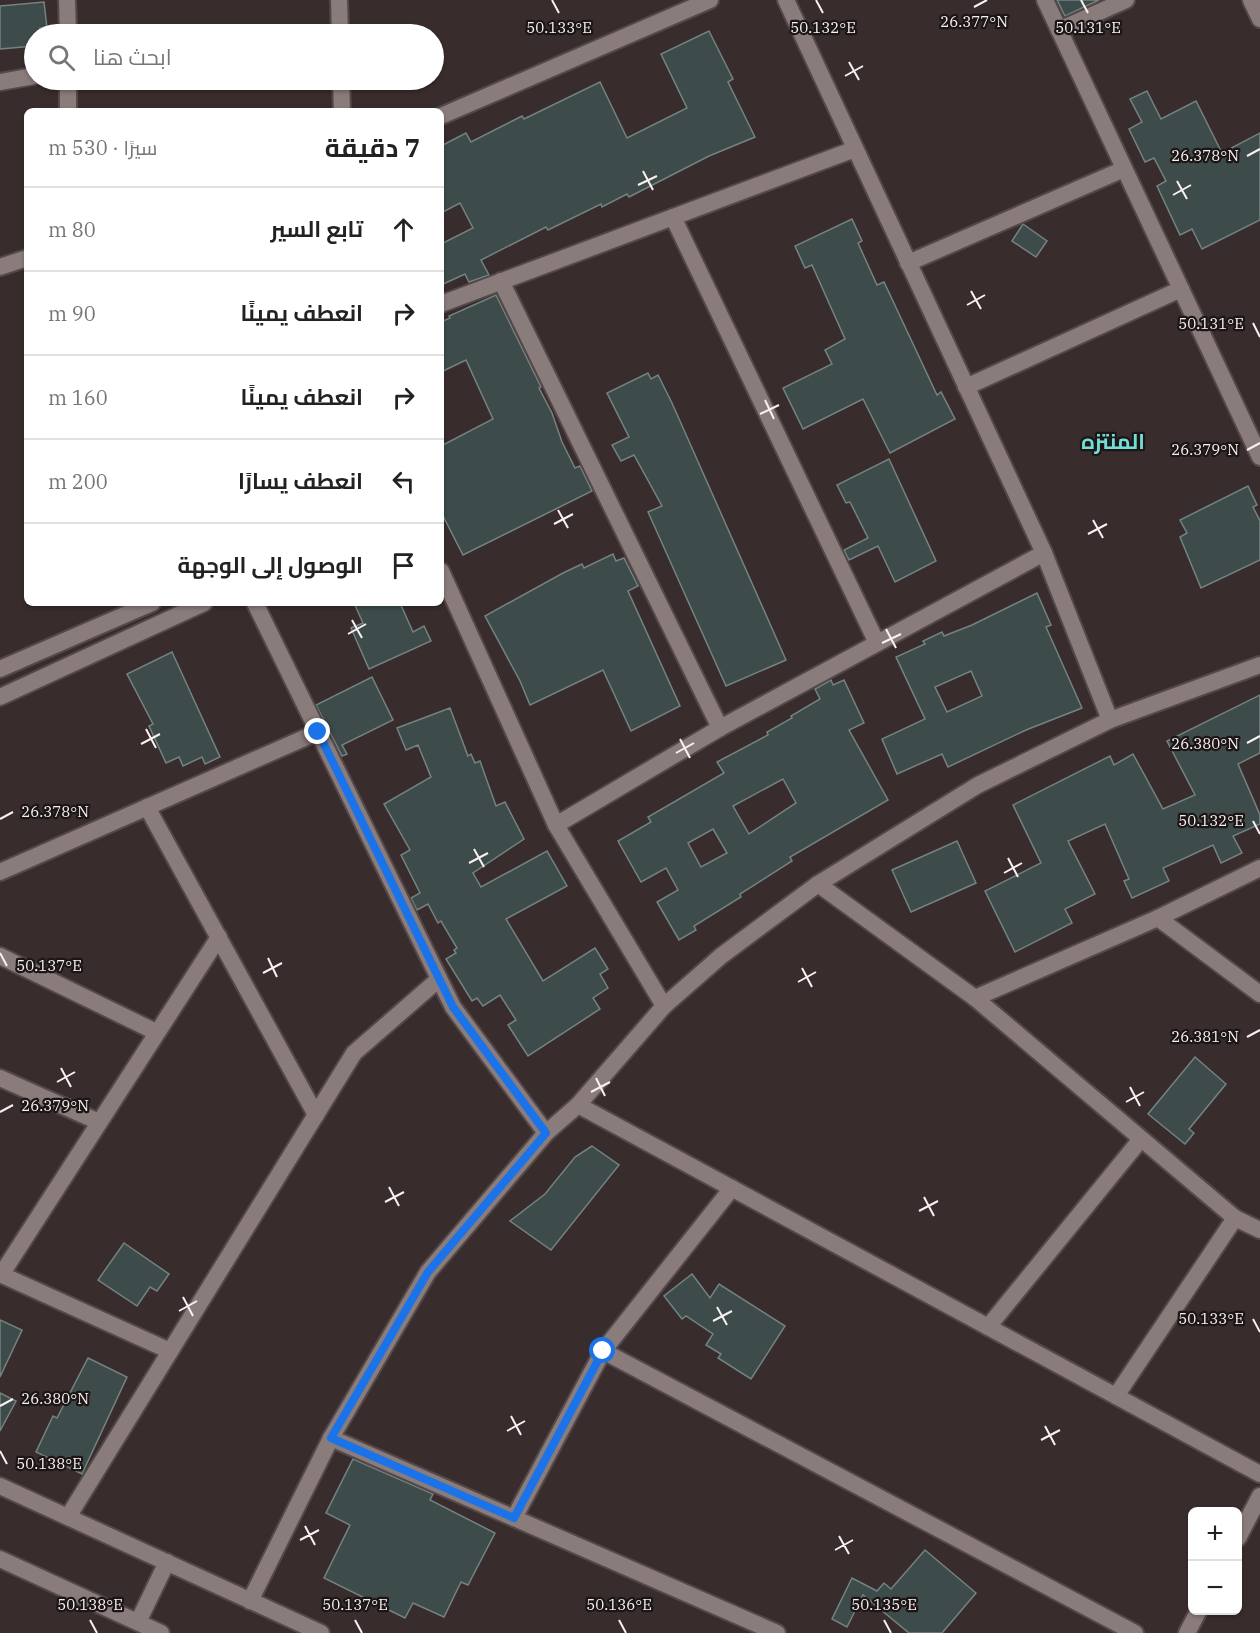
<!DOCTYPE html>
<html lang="ar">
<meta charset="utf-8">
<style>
:root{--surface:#fff;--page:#f6f6f6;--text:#222;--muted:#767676;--line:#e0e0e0}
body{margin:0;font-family:"IBM Plex Serif",Cairo,serif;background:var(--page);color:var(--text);direction:rtl}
.controls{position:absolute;right:18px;bottom:18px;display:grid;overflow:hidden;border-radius:9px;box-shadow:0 2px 4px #0004}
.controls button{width:54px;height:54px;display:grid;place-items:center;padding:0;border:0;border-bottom:2px solid var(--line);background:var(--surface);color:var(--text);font:30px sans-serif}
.stop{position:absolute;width:18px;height:18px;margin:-14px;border:4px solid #1a73e8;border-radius:50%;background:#fff}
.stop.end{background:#1a73e8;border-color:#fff;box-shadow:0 2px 6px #0008}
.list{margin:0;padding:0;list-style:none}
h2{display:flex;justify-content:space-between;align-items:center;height:78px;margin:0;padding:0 24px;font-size:26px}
h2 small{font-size:20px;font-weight:400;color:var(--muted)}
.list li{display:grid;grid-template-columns:39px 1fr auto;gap:18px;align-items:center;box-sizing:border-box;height:84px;padding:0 24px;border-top:2px solid var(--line)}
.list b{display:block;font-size:22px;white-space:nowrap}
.list em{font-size:20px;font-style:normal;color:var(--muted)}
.icon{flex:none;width:33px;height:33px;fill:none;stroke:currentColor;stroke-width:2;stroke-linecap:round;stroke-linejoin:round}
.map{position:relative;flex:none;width:1260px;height:1633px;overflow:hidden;direction:ltr}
.search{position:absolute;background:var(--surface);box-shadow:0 2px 4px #0004;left:24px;top:24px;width:420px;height:66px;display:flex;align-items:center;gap:15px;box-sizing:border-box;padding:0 21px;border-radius:33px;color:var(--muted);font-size:22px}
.panel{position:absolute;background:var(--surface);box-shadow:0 2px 4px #0004;left:24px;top:108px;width:420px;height:498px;border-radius:9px;direction:rtl}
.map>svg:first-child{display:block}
</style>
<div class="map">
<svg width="1260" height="1633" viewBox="0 0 1260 1633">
<rect width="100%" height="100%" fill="#392c2d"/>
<!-- building -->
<g fill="#3d4b4a" stroke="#748382" stroke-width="1.5" fill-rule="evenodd">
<path d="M1057 0H1099L1065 16Z"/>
<path d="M44 2 47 28H40L41 34H34V46L0 49V6Z"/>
<path d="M709 31 733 79 728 82 755 137 709 156 629 197 627 194 602 207 601 204 548 230 546 227 481 260 489 275 469 282 465 274 441 285V244L473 228 460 203 441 213V146L466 133 471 142 522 116 524 119 600 82 627 138 687 108 661 54Z"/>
<path d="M1147 91 1161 119 1196 101 1222 153 1260 133V220L1202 249 1192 229 1180 235 1157 186 1166 181 1154 158 1145 162 1129 129 1142 122 1130 99Z"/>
<path d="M852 219 862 241 858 243 877 285 884 282 937 395 941 392 955 419 890 453 863 399 803 429 783 388 832 364 825 350 845 339 812 265 805 268 795 246Z"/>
<path d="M1023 224 1047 241 1036 257 1012 241Z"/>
<path d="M496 295 541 387 539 388 552 413 562 442 575 468 580 466 592 491 463 555 441 512V446L493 419 466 360 441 372V322L450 318 449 316Z"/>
<path d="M648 373 651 379 658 375 672 403 786 660 726 686 648 512 662 506 634 455 621 461 612 445 629 437 607 393Z"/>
<path d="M889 459 936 561 895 582 878 546 849 560 844 550 868 538 850 502 846 503 837 485Z"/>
<path d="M1248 486 1257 505 1253 507 1260 521V560L1201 588 1180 537 1187 533 1180 520Z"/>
<path d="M613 554 616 561 624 558 638 586 628 591 680 706 631 731 603 670 530 705 520 681 485 616 563 573 582 564 584 568Z"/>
<path d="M1037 593 1051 625 1046 627 1082 708 1026 730 948 767 942 754 897 774 882 739 925 719 896 657 925 644 923 641 942 632 944 636 972 625ZM971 671 982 696 947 712 935 687Z"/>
<path d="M354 603H400L413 632 424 626 431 641 369 669 351 628 363 623Z"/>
<path d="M172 652 220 757 205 764 202 757 183 766 179 757 166 763 149 726 153 724 127 674Z"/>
<path d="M372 677 393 720 342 745 347 754 342 756 316 705Z"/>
<path d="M831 680 833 685 844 680 864 723 849 730 888 800 790 857 792 861 740 894 741 897 694 926 696 930 679 940 657 902 678 890 666 868 641 882 618 841 651 822 648 817 724 773 717 762 768 735 767 732 792 718 791 716 820 699 815 689ZM783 779 796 803 749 834 733 806ZM713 829 727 853 701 867 688 843Z"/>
<path d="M1260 695V753L1238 764 1260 815V824L1233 836 1242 853 1221 863 1213 845 1163 868 1169 881 1132 898 1124 881 1129 879 1105 824 1068 841 1095 894 1065 909 1072 923 1015 952 985 891 1041 863 1013 805 1110 756 1114 765 1133 754 1163 809 1195 795 1167 741Z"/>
<path d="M450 708 468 756 471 754 475 763 480 761 496 806 505 802 524 839 473 873 481 887 547 851 567 886 506 919 543 981 595 948 608 969 600 974 608 988 593 998 600 1009 528 1056 508 1025 516 1020 500 995 483 1006 477 998 472 1001 446 959 456 953 454 950 457 948 441 921 438 923 428 904 417 910 411 898 420 893 401 855 410 850 384 804 431 777 418 745 406 750 397 728Z"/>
<path d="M957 841 976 883 911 912 892 870Z"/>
<path d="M1195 1057 1226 1084 1189 1129 1194 1133 1185 1144 1148 1114Z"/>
<path d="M592 1146 619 1165 551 1250 510 1221 545 1194 575 1157Z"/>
<path d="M124 1243 169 1274 157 1291 150 1287 137 1306 98 1280Z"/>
<path d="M692 1274 710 1298 719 1284 785 1326 751 1379 718 1358 721 1354 706 1345 713 1334 686 1316 682 1319 664 1296Z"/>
<path d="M0 1320 22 1330 0 1377Z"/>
<path d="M88 1358 127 1377 82 1474 36 1452 53 1416 57 1418Z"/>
<path d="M0 1393 16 1401 0 1431Z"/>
<path d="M353 1459 433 1494 430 1500 495 1533 468 1585 461 1582 444 1617 413 1603 405 1618 324 1578 350 1525 326 1513Z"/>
<path d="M925 1550 976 1593 942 1633H909L863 1595 847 1627 832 1619 852 1578 877 1591 884 1583 891 1589Z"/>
</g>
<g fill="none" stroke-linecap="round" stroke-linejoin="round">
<defs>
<g id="street">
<path d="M67 0 68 34"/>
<path d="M339 0 340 34"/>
<path d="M786 0 1044 553 1110 720"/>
<path d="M1045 0 1260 457"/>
<path d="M1251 0 1260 19"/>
<path d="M1059 30 1126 0"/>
<path d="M68 80V111"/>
<path d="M341 80 342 111"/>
<path d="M0 82 34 76"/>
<path d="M441 116 710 0"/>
<path d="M673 217 877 643"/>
<path d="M908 263 1124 169"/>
<path d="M0 267 27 258"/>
<path d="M501 281 720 728"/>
<path d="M441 304 855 149"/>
<path d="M966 387 1181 289"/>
<path d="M441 571 556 825 664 1006"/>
<path d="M255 603 453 1007 546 1133"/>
<path d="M0 669 152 603"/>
<path d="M0 697 204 603"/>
<path d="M147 807 316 1115"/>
<path d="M556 825 720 728 1044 553"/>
<path d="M0 872 318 732"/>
<path d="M818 884 975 998 1235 1218 1260 1230"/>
<path d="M1158 918 1260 994"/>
<path d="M0 956 156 1032"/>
<path d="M975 998 1158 918 1260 868"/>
<path d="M0 1078 99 1122"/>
<path d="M578 1105 1260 1474"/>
<path d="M0 1274 170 1351"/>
<path d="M1 1275 219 937"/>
<path d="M988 1327 1141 1139"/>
<path d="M603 1351 1135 1633"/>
<path d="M1116 1396 1235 1218"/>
<path d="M331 1438 777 1633"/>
<path d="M0 1486 321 1633"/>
<path d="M68 1517 354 1053 439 979"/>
<path d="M514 1518 603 1351 732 1188"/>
<path d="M1238 1538 1260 1496"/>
<path d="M0 1559 161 1633"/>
<path d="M250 1601 331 1438 428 1272 546 1133 578 1105 664 1006 721 956 818 884 978 785 1110 720 1260 665"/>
<path d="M138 1622 167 1562"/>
<path d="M1187 1633 1199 1610"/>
</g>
</defs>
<!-- street casing -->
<use href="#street" stroke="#54494a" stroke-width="20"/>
<!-- street -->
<use href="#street" stroke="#8b7c7c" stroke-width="16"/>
</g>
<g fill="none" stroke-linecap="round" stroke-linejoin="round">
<!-- route -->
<path stroke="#1a73e8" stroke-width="8" d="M318 732 453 1007 546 1133 428 1272 331 1438 514 1518 603 1351"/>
</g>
<!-- ticks -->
<path fill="none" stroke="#f9f0f1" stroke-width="2" d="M552 0 559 13M816 0 823 13M1081 0 1088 13M974 7 987 0M849 62 859 80M845 76 863 66M1247 156 1260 149M643 171 653 190M1177 181 1187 199M638 185 657 176M1173 195 1191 185M971 291 981 309M967 305 985 295M1253 323 1260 337M765 400 774 419M760 414 779 405M1247 450 1260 443M558 510 568 528M1093 520 1103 538M554 524 573 514M1088 534 1107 524M352 620 362 638M886 629 896 648M348 634 366 624M882 643 901 634M146 729 156 748M680 739 690 758M1247 743 1260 736M141 744 160 734M676 753 694 743M0 819 13 812M1253 821 1260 834M474 849 484 867M1008 858 1018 877M469 863 488 853M1004 873 1022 863M0 953 7 966M268 958 277 977M802 968 812 987M263 973 282 963M798 982 816 972M1247 1037 1260 1030M61 1068 71 1087M596 1078 605 1096M57 1082 75 1072M1130 1087 1140 1106M591 1092 610 1082M1126 1102 1144 1092M0 1112 13 1105M389 1187 399 1206M924 1197 934 1216M385 1202 404 1192M919 1211 938 1201M183 1297 193 1316M717 1307 727 1325M179 1311 197 1301M1253 1319 1260 1332M713 1321 732 1311M0 1406 13 1399M511 1416 521 1435M1045 1426 1055 1445M507 1431 525 1421M1041 1440 1060 1430M0 1451 7 1464M305 1526 315 1545M839 1536 849 1554M300 1540 319 1530M835 1550 853 1540M90 1620 97 1633M355 1620 362 1633M619 1620 626 1633M884 1620 891 1633"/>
<g text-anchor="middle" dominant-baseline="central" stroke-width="4.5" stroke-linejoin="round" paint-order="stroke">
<!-- neighbourhood labels -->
<g font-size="21" font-weight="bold" fill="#73ded7" stroke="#1c1616">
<text x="1113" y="441">المنتزه</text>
</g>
</g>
<g font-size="15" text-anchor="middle" fill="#f9f0f1" stroke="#1c1616" stroke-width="4.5" stroke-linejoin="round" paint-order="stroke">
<text x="974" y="27">26.377°N</text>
<text x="559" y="33">50.133°E</text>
<text x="823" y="33">50.132°E</text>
<text x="1088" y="33">50.131°E</text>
<text x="1205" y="161">26.378°N</text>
<text x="1211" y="329">50.131°E</text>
<text x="1205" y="455">26.379°N</text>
<text x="1205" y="749">26.380°N</text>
<text x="55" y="817">26.378°N</text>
<text x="1211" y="826">50.132°E</text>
<text x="49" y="971">50.137°E</text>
<text x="1205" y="1042">26.381°N</text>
<text x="55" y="1111">26.379°N</text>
<text x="1211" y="1324">50.133°E</text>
<text x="55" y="1404">26.380°N</text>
<text x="49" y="1469">50.138°E</text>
<text x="90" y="1610">50.138°E</text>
<text x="355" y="1610">50.137°E</text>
<text x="619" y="1610">50.136°E</text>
<text x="884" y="1610">50.135°E</text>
</g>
</svg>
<div class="controls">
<button>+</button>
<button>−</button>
</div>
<div class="stop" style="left:603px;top:1351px"></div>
<div class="stop end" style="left:318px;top:732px"></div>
<div class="search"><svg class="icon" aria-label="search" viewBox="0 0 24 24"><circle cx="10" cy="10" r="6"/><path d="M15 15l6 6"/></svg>ابحث هنا</div>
<section class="panel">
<h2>7 دقيقة<small>سيرًا · 530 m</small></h2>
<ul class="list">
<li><svg class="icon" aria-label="ahead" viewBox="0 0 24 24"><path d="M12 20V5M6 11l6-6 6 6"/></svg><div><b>تابع السير</b></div><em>80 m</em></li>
<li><svg class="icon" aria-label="right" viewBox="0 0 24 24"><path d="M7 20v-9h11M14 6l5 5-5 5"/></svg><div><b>انعطف يمينًا</b></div><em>90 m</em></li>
<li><svg class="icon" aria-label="right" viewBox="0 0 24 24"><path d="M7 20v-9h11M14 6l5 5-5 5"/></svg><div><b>انعطف يمينًا</b></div><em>160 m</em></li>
<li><svg class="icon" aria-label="left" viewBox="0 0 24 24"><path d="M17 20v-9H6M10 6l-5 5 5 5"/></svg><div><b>انعطف يسارًا</b></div><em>200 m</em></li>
<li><svg class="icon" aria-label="arrive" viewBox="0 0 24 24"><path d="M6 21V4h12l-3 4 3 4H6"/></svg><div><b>الوصول إلى الوجهة</b></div></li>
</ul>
</section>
</div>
